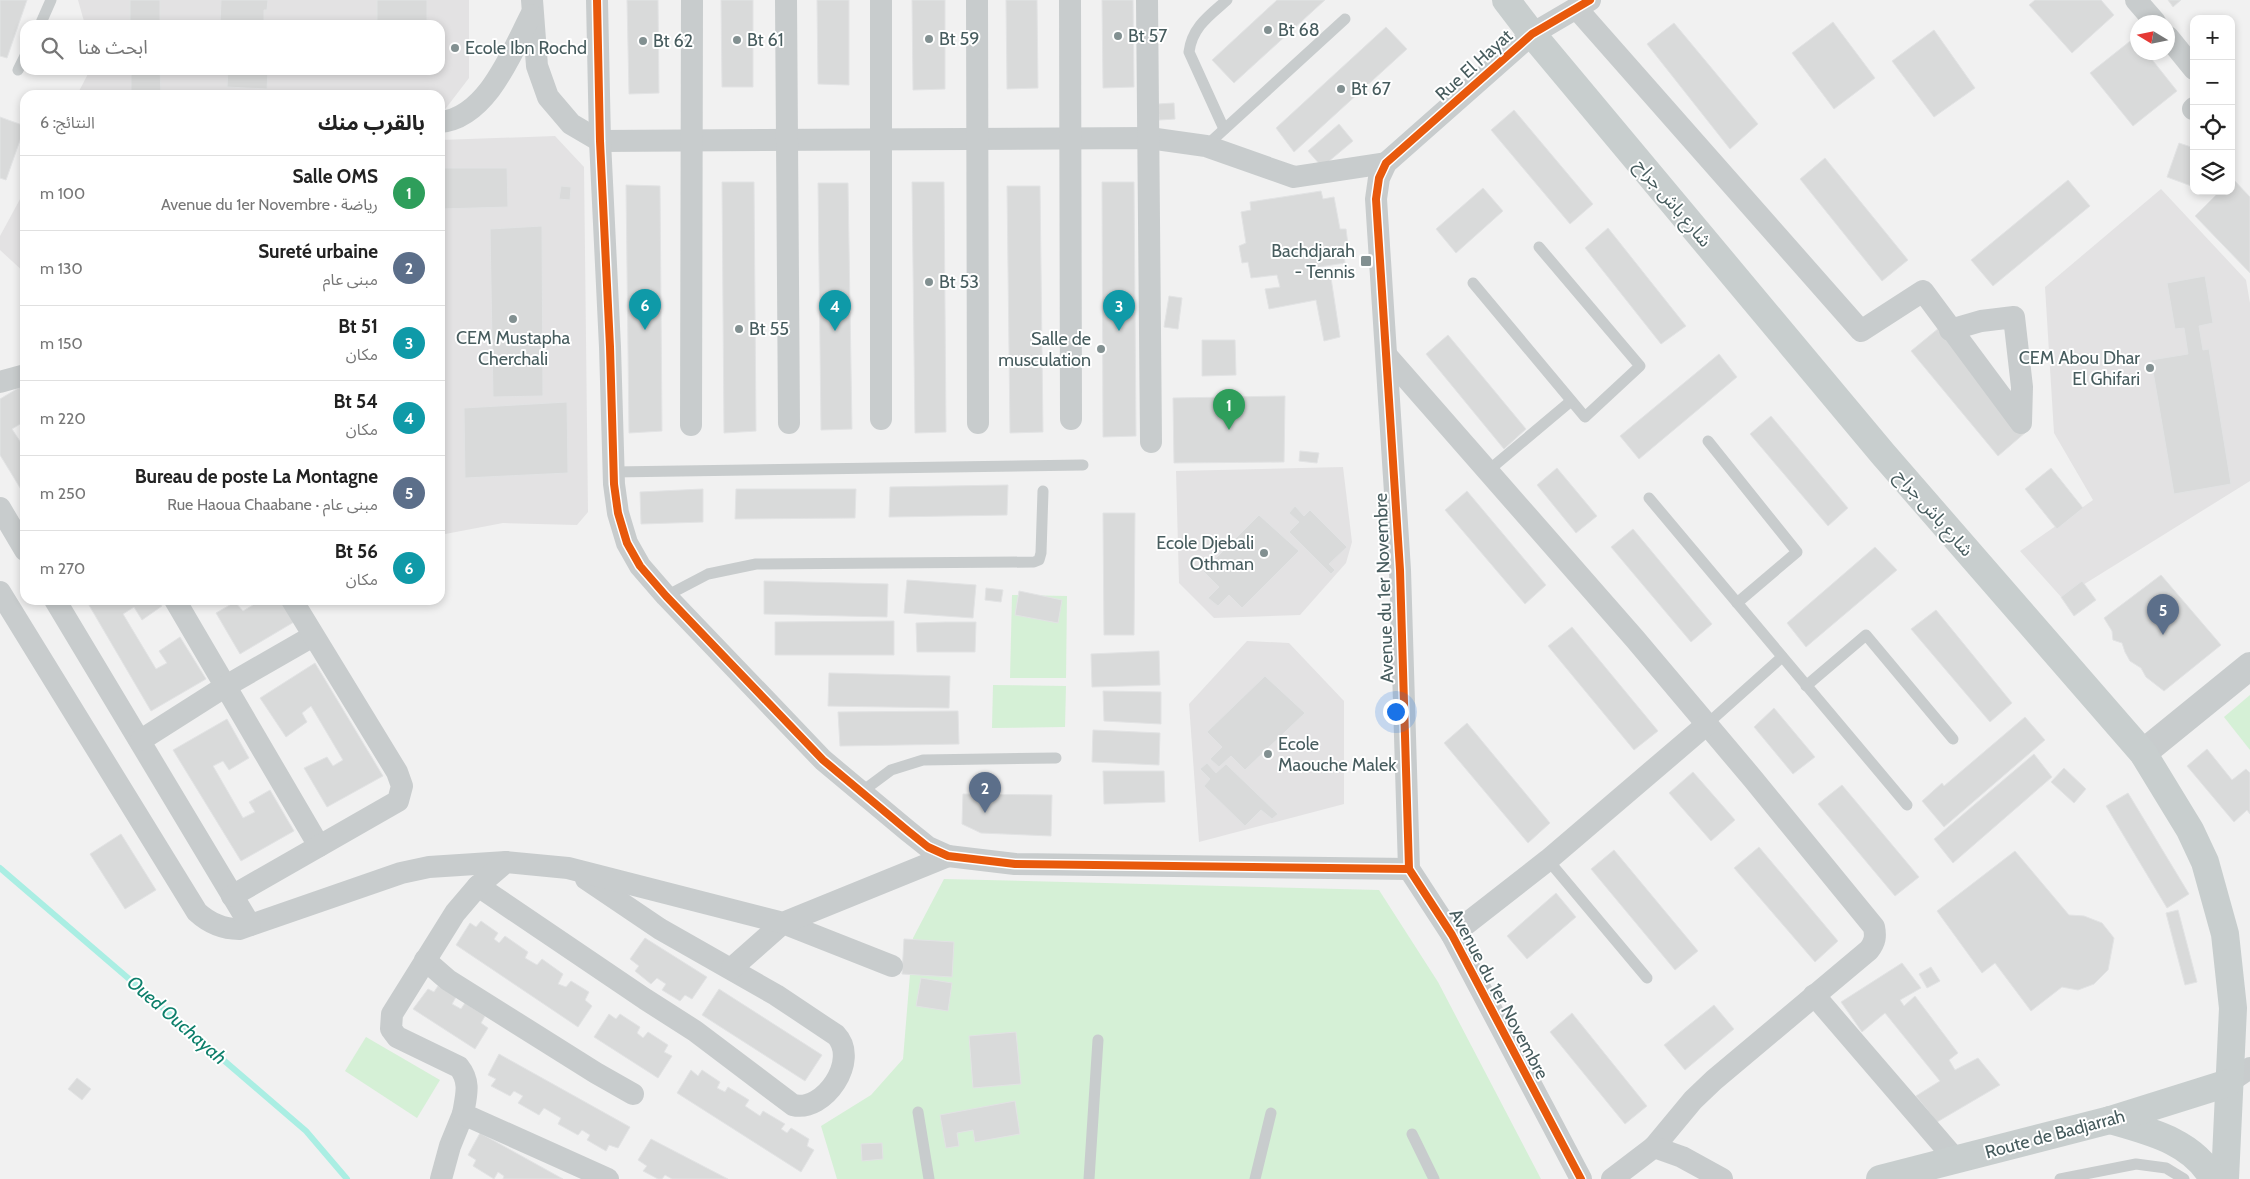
<!DOCTYPE html>
<html lang="ar">
<meta charset="utf-8">
<style>
:root{--surface:#fff;--page:#f2f2f2;--text:#222;--muted:#767676;--line:#e0e0e0;--accent:#829091}
body{margin:0;font-family:Cabin,"Noto Sans Arabic",sans-serif;background:var(--page);color:var(--text);direction:rtl}
.controls{position:absolute;right:15px;top:15px;display:grid;overflow:hidden;border-radius:10px;box-shadow:0 2px 8px #0003}
.controls button{width:45px;height:45px;display:grid;place-items:center;padding:0;border:0;border-bottom:1px solid var(--line);background:var(--surface);color:var(--text);font:25px sans-serif}
.compass{position:absolute;left:2130px;top:15px;width:45px;height:45px;border-radius:50%;background:var(--surface);box-shadow:0 2px 8px #0003;rotate:280deg}
.you{position:absolute;left:1395px;top:711px;width:18px;height:18px;margin:-12px;border:4px solid #fff;border-radius:50%;background:#1a73e8;box-shadow:0 0 0 8px #1a73e833}
.badge{display:grid;place-items:center;width:32px;height:32px;border-radius:50%;background:var(--accent);color:#fff;font-size:16px;font-weight:700}
.pin{position:absolute;translate:-50% -41px;filter:drop-shadow(0 1px 2px #0008)}
.pin::after{content:'';position:absolute;top:26px;width:18px;height:15px;background:inherit;clip-path:polygon(0 0,100% 0,50% 100%)}
.list{margin:0;padding:0;list-style:none}
h2{display:flex;justify-content:space-between;align-items:center;height:65px;margin:0;padding:0 20px;font-size:21px}
h2 small{font-size:16px;font-weight:400;color:var(--muted)}
.list li{display:grid;grid-template-columns:32px 1fr auto;gap:15px;align-items:center;box-sizing:border-box;height:75px;padding:0 20px;border-top:1px solid var(--line)}
.list b{display:block;font-size:19px;white-space:nowrap}
.list p{margin:0;font-size:16px;white-space:nowrap;color:var(--muted)}
.list em{font-size:16px;font-style:normal;color:var(--muted)}
.icon{flex:none;width:28px;height:28px;fill:none;stroke:currentColor;stroke-width:2;stroke-linecap:round;stroke-linejoin:round}
.map{position:relative;flex:none;width:2250px;height:1179px;overflow:hidden;direction:ltr}
.search{position:absolute;background:var(--surface);box-shadow:0 2px 8px #0003;left:20px;top:20px;width:425px;height:55px;display:flex;align-items:center;gap:12px;box-sizing:border-box;padding:0 18px;border-radius:15px;color:var(--muted);font-size:19px}
.panel{position:absolute;background:var(--surface);box-shadow:0 2px 8px #0003;left:20px;top:90px;width:425px;height:515px;border-radius:15px;direction:rtl}
.map>svg:first-child{display:block}
</style>
<div class="map">
<svg width="2250" height="1179" viewBox="0 0 2250 1179">
<rect width="100%" height="100%" fill="#f1f1f1"/>
<!-- education -->
<g fill="#e3e2e3">
<path d="M78 0H469V78L443 112H440V95H77L90 70H440V25H85Z"/>
<path d="M555 136 584 167 588 512 577 525 503 523 440 535V140Z"/>
<path d="M2161 189 2246 280 2250 303V481L2062 598 2020 551 2093 500 2054 433 2045 287Z"/>
<path d="M25 190V273L0 250V236Z"/>
<path d="M1343 467 1352 542 1346 563 1300 615 1214 618 1179 583 1176 471Z"/>
<path d="M1247 641 1289 643 1344 701V804L1199 842 1189 704Z"/>
</g>
<!-- green -->
<g fill="#d5f0d6">
<path d="M1012 595 1067 596 1066 678H1010Z"/>
<path d="M993 685 1066 686 1065 727 992 728Z"/>
<path d="M2250 695V750L2224 717Z"/>
<path d="M944 879 1379 890 1438 982 1541 1179H837L821 1126 871 1095 903 1059 913 938Z"/>
<path d="M366 1037 440 1080 417 1118 345 1071Z"/>
</g>
<g fill="none" stroke-linecap="round" stroke-linejoin="round">
<!-- stream -->
<path stroke="#aaeee3" stroke-width="6" d="M0 868 306 1131 347 1179"/>
</g>
<!-- building -->
<g fill="#d9dada" stroke="#e2e3e4">
<path d="M0 0H27L7 58 0 56Z"/>
<rect x="130" y="0" width="30" height="25"/>
<path d="M221 0H268L267 10H264V25H220Z"/>
<rect x="377" y="0" width="50" height="25"/>
<path d="M627 0H658L659 93 629 94Z"/>
<path d="M721 0H753V87H722Z"/>
<path d="M817 0H849V85L818 84Z"/>
<path d="M912 0H945V89L913 90Z"/>
<path d="M1006 0H1037L1038 88 1007 89Z"/>
<path d="M1102 0H1133L1134 87 1103 88Z"/>
<path d="M1277 0H1325L1234 83 1212 60Z"/>
<path d="M2035 0H2101L2114 15 2072 53 2029 5Z"/>
<path d="M2168 0H2181L2173 7Z"/>
<path d="M1833 22 1875 78 1834 109 1792 53Z"/>
<path d="M1674 23 1758 124 1730 149 1647 44Z"/>
<path d="M1386 27 1407 49 1294 152 1276 128Z"/>
<path d="M1934 30 1975 88 1934 117 1892 61Z"/>
<path d="M2134 38 2138 42V52H2146L2177 91 2133 126 2090 73Z"/>
<path d="M131 70H160L161 95H131Z"/>
<path d="M228 70H268L267 89 227 87Z"/>
<rect x="379" y="70" width="49" height="3"/>
<path d="M1174 103 1175 119 1159 120 1158 104Z"/>
<path d="M1514 110 1593 204 1570 224 1491 130Z"/>
<path d="M0 117 25 126 6 180 0 178Z"/>
<path d="M1339 124 1353 141 1322 167 1308 151Z"/>
<path d="M2179 143 2194 148V187L2167 177Z"/>
<path d="M1825 158 1908 260 1882 281 1800 179Z"/>
<path d="M440 168H507L508 207 440 209Z"/>
<path d="M2233 179 2250 197V273L2195 216 2220 191H2231Z"/>
<path d="M2068 180 2090 206 1993 286 1971 260Z"/>
<path d="M722 182H754L756 431 724 433Z"/>
<path d="M912 182H944L946 432 915 433Z"/>
<path d="M1102 182H1134L1136 436 1103 437Z"/>
<path d="M818 183H848L852 429 821 430Z"/>
<path d="M626 185 660 186 662 431 629 433Z"/>
<path d="M561 186 571 187 570 200 559 199Z"/>
<path d="M1007 186H1040L1043 432 1010 433Z"/>
<path d="M1483 188 1503 211 1456 253 1436 229Z"/>
<path d="M1321 191 1323 199 1334 197 1340 229H1346L1348 245 1343 246 1345 263 1319 267 1321 280 1331 278 1340 337 1324 341 1316 300 1269 309 1265 289 1280 287 1277 275 1251 278 1248 262 1242 263 1239 246 1246 243 1241 212 1251 210 1250 202Z"/>
<path d="M542 226 543 396 493 397 490 229Z"/>
<path d="M1608 228 1686 326 1661 344 1585 248Z"/>
<path d="M2205 276 2213 323 2199 326 2203 350 2209 349 2231 484 2174 494 2151 360 2188 354 2184 328 2175 329 2167 283Z"/>
<path d="M1169 296 1182 298 1178 329 1164 327Z"/>
<path d="M1939 328 2026 432 1998 456 1911 351Z"/>
<path d="M1448 335 1526 429 1504 449 1426 354Z"/>
<path d="M1202 340H1235L1236 375 1202 376Z"/>
<path d="M1719 354 1737 377 1639 459 1620 436Z"/>
<path d="M25 384V421L12 429 25 449V496L0 455V399Z"/>
<path d="M1285 396 1284 462 1174 463 1173 398Z"/>
<path d="M567 402 568 473 465 478 464 408Z"/>
<path d="M1771 416 1848 508 1828 526 1750 434Z"/>
<path d="M1300 451 1319 453 1317 463 1299 461Z"/>
<path d="M1557 468 1597 516 1576 533 1537 485Z"/>
<path d="M2051 468 2083 508 2057 529 2025 489Z"/>
<path d="M1008 485 1007 515 889 517 890 487Z"/>
<path d="M703 489V522L641 524 640 492Z"/>
<path d="M736 489H856L855 518 735 519Z"/>
<path d="M1467 491 1546 585 1525 604 1445 510Z"/>
<path d="M1295 506 1304 516 1310 510 1347 547 1329 564 1335 570 1331 574 1289 532 1299 522 1289 513Z"/>
<path d="M1103 513H1135L1134 635H1104Z"/>
<path d="M1259 515 1299 551 1242 608 1229 595 1218 606 1208 598 1219 587 1203 571Z"/>
<path d="M1633 529 1712 624 1691 642 1611 547Z"/>
<path d="M1875 547 1897 570 1806 647 1787 623Z"/>
<path d="M2161 575 2221 645 2164 691 2146 677 2141 668 2130 661 2125 652 2122 643 2113 640 2112 631 2104 618Z"/>
<path d="M907 580 976 585 973 618 904 613Z"/>
<path d="M764 581 888 584 887 617 764 614Z"/>
<path d="M2082 581 2096 600 2074 616 2061 597Z"/>
<path d="M986 588 1003 590 1001 602 985 600Z"/>
<path d="M1019 591 1062 600 1058 623 1015 615Z"/>
<path d="M86 600H158L162 606 142 620 134 607 123 614 156 669 167 663 159 651 180 637 206 679 151 711Z"/>
<path d="M250 600H280L294 622 240 654 216 613 235 602 243 611 253 605Z"/>
<path d="M1936 610 2012 703 1990 722 1911 629Z"/>
<path d="M894 621V655H775V622Z"/>
<path d="M946 622H976L975 652H917L916 623Z"/>
<path d="M1572 627 1658 731 1634 750 1548 646Z"/>
<path d="M1159 651 1160 685 1092 687 1091 654Z"/>
<path d="M315 663 383 776 327 807 304 768 327 757 333 766 343 760 311 706 302 713 307 722 286 737 260 698Z"/>
<path d="M829 673 950 676 949 708 828 706Z"/>
<path d="M1265 676 1305 713 1245 770 1231 756 1219 767 1210 759 1222 747 1207 732Z"/>
<path d="M1103 691 1161 692V724L1104 721Z"/>
<path d="M1774 708 1815 757 1793 774 1754 727Z"/>
<path d="M958 711 959 744 840 746 838 712Z"/>
<path d="M2025 717 2045 740 1944 827 1922 801 1942 783 1944 786Z"/>
<path d="M227 719 249 758 229 770 223 761 213 766 243 818 255 812 249 802 270 790 294 831 241 861 173 750Z"/>
<path d="M1467 723 1550 823 1528 843 1444 743Z"/>
<path d="M1093 730 1160 733 1159 765 1092 762Z"/>
<path d="M2207 749 2232 780 2246 769 2250 773V814L2247 810 2234 822 2187 766Z"/>
<path d="M2034 754 2052 777 1953 863 1934 839Z"/>
<path d="M1207 763 1216 773 1226 764 1278 814 1272 819 1261 810 1245 826 1204 786 1210 779 1200 769Z"/>
<path d="M2064 768 2086 789 2074 803 2051 782Z"/>
<path d="M1103 771H1164L1165 802 1104 804Z"/>
<path d="M1693 772 1735 820 1711 841 1669 793Z"/>
<path d="M1842 785 1919 877 1895 896 1818 804Z"/>
<path d="M2128 793 2189 894 2167 908 2106 806Z"/>
<path d="M963 794 1052 795 1051 836 981 833 962 824Z"/>
<path d="M121 834 156 890 125 909 90 854Z"/>
<path d="M1759 847 1838 941 1815 962 1734 868Z"/>
<path d="M1614 850 1698 951 1675 970 1591 869Z"/>
<path d="M2015 851 2069 915 2084 916 2102 923 2114 938 2108 970 2094 984 2078 990 2062 987 2031 1011 1995 963 1982 973 1937 911Z"/>
<path d="M1556 893 1576 917 1527 959 1507 936Z"/>
<path d="M2178 910 2197 982 2185 985 2166 913Z"/>
<path d="M481 921 498 933 494 939 499 943 505 936 528 952 525 958 537 965 542 959 563 974 558 984 566 987 571 981 589 992 585 1000 592 1006 578 1027 456 945 470 923 476 927Z"/>
<path d="M645 938 707 977 692 999 685 995 680 1001 662 990 666 984 657 978 651 984 635 971 639 966 630 959Z"/>
<path d="M904 939 954 942 952 977 902 974Z"/>
<path d="M1902 963 1921 988 1900 1000 1904 1006 1915 996 1958 1053 1949 1060 1955 1070 1978 1058 2000 1085 1937 1122 1916 1096 1940 1081 1885 1013 1862 1032 1841 1002Z"/>
<path d="M1931 967 1940 981 1927 988 1919 974Z"/>
<path d="M921 978 952 983 948 1011 916 1006Z"/>
<path d="M438 986 456 997 452 1004 461 1009 465 1003 485 1016 481 1023 488 1028 475 1049 413 1009 428 989 434 992Z"/>
<path d="M719 989 822 1055 805 1081 702 1015Z"/>
<path d="M1714 1005 1734 1029 1685 1070 1664 1045Z"/>
<path d="M1572 1013 1647 1106 1625 1124 1550 1032Z"/>
<path d="M609 1014 616 1019 620 1014 640 1027 637 1033 643 1038 648 1032 668 1045 664 1052 672 1056 658 1078 594 1037Z"/>
<path d="M1016 1032 1021 1084 973 1088 969 1036Z"/>
<path d="M499 1054 630 1127 618 1148 609 1145 606 1151 587 1140 590 1135 582 1130 578 1135 558 1124 561 1118 544 1108 539 1115 518 1103 523 1096 514 1091 510 1096 491 1086 496 1079 488 1075Z"/>
<path d="M691 1070 698 1076 702 1070 720 1082 717 1088 725 1092 728 1087 749 1100 745 1106 760 1116 763 1111 785 1124 781 1129 787 1133 791 1128 809 1139 807 1146 814 1150 801 1172 677 1093Z"/>
<path d="M77 1078 91 1089 82 1100 68 1089Z"/>
<path d="M1015 1101 1020 1134 975 1142 973 1130 957 1133 959 1146 946 1148 940 1115Z"/>
<path d="M480 1133 563 1179H503L504 1176 498 1172 494 1179 473 1166 476 1160 468 1155Z"/>
<path d="M651 1139 728 1179H672L665 1175 662 1179H658L643 1171 647 1166 638 1160Z"/>
<path d="M882 1143 883 1159 862 1161 861 1144Z"/>
</g>
<g fill="none" stroke-linecap="round" stroke-linejoin="round">
<!-- service -->
<g stroke="#c8cccd" stroke-width="11">
<path d="M40 25 51 0"/>
<path d="M18 70 25 56"/>
<path d="M1224 129 1189 52C1192 27 1210 15 1227 0"/>
<path d="M1206 146 1345 19"/>
<path d="M1473 283 1585 417 1640 366 1539 247"/>
<path d="M1708 441 1797 552 1737 603"/>
<path d="M1489 470 1571 401"/>
<path d="M613 472 1083 465"/>
<path d="M1649 498 1907 805"/>
<path d="M666 596 708 574 756 564 1034 562 1039 560 1041 553 1043 491"/>
<path d="M1806 686 1866 635 1953 739"/>
<path d="M1706 725 1782 657"/>
<path d="M860 793 891 770 923 760 1056 758"/>
<path d="M1548 860 1647 978"/>
<path d="M918 1112 929 1179"/>
<path d="M1412 1134 1434 1179"/>
<path d="M1089 1179 1098 1040"/>
<path d="M1255 1179 1271 1113"/>
<path d="M2060 1179 2136 1164 2166 1168 2184 1179"/>
</g>
<!-- minor -->
<g stroke="#c8cccd" stroke-width="22">
<path d="M532 0 537 66 548 97 571 124 600 141 1149 138 1206 146 1294 177 1386 163"/>
<path d="M597 0 600 141 610 347 614 484 618 513 627 543 640 566 666 596 823 760 908 831 928 847 948 856 1015 864 1409 869"/>
<path d="M786 0 789 423"/>
<path d="M977 0 978 423"/>
<path d="M1070 0 1071 419"/>
<path d="M1147 0 1151 442"/>
<path d="M2136 0 2155 22"/>
<path d="M1577 9 1861 331 1923 291 2021 423 2022 387 2014 317 1981 321 1950 330"/>
<path d="M2168 37 2194 69"/>
<path d="M2193 109 2194 108"/>
<path d="M440 122C487 118 512 52 531 15"/>
<path d="M1387 356 1635 639 1753 779 1874 927C1876 937 1875 942 1869 950L1714 1080 1693 1100 1654 1147 1612 1179"/>
<path d="M0 382 25 375"/>
<path d="M881 419V0"/>
<path d="M691 425 692 0"/>
<path d="M0 508 25 550"/>
<path d="M0 592 197 912C209 923 222 929 239 929L401 873 429 867 506 862"/>
<path d="M55 600 250 925"/>
<path d="M175 600 319 846"/>
<path d="M141 740 226 686 313 636"/>
<path d="M478 886 645 999 695 1031 793 1105C824 1113 860 1060 836 1035L776 995 660 929 586 879"/>
<path d="M232 896 398 801 402 786 397 772 292 600"/>
<path d="M1452 935 1548 860 1706 725"/>
<path d="M425 960 448 980 596 1073 633 1094"/>
<path d="M732 968 783 923 892 966"/>
<path d="M1814 995 1956 1160"/>
<path d="M2228 1083 2250 1068"/>
<path d="M1654 1147 1682 1157 1722 1179"/>
<path d="M441 1179 450 1146 463 1114"/>
<path d="M608 1179 463 1114C466 1096 471 1082 459 1067L397 1037 391 1029 392 1014 455 913 478 886 506 862 568 868 783 923 948 856"/>
<path d="M1581 1179 1452 935 1409 869 1400 570 1376 199 1379 178 1386 163 1532 34 1590 0"/>
</g>
<!-- tertiary -->
<path stroke="#c8cccd" stroke-width="28" d="M2143 753 2250 666"/>
<!-- secondary -->
<g stroke="#c8cece" stroke-width="28">
<path d="M1506 0 1532 34 1883 454 2143 753 2190 830 2205 862 2225 934 2233 1008 2225 1179"/>
<path d="M2110 1120C2148 1131 2193 1141 2213 1179"/>
<path d="M1880 1179 2110 1120 2228 1083"/>
</g>
<defs>
<g id="cycleway">
<path d="M597 0 600 141 610 347 614 484 618 513 627 543 640 566 666 596 823 760 908 831 928 847 948 856 1015 864 1409 869"/>
<path d="M1581 1179 1452 935 1409 869 1400 570 1376 199 1379 178 1386 163 1532 34 1590 0"/>
</g>
</defs>
<!-- cycleway casing -->
<use href="#cycleway" stroke="#fff" stroke-width="11"/>
<!-- cycleway -->
<use href="#cycleway" stroke="#e8590c" stroke-width="8"/>
</g>
<!-- markers -->
<g fill="#829091" stroke="#fff" stroke-width="2">
<circle cx="1268" cy="30" r="5"/>
<circle cx="1118" cy="36" r="5"/>
<circle cx="929" cy="39" r="5"/>
<circle cx="737" cy="40" r="5"/>
<circle cx="643" cy="41" r="5"/>
<circle cx="455" cy="48" r="5"/>
<circle cx="1341" cy="89" r="5"/>
<rect x="1360" y="255" width="12" height="12" rx="2.5"/>
<circle cx="929" cy="282" r="5"/>
<circle cx="513" cy="319" r="5"/>
<circle cx="739" cy="329" r="5"/>
<circle cx="1101" cy="349" r="5"/>
<circle cx="2150" cy="368" r="5"/>
<circle cx="1264" cy="553" r="5"/>
<circle cx="1268" cy="754" r="5"/>
</g>
<g text-anchor="middle" dominant-baseline="central" stroke-width="4" stroke-linejoin="round" paint-order="stroke">
<!-- poi labels -->
<g font-size="18" fill="#475c5e" stroke="#fff" text-anchor="start">
<text x="1278" y="30">Bt 68</text>
<text x="1128" y="36">Bt 57</text>
<text x="939" y="39">Bt 59</text>
<text x="747" y="40">Bt 61</text>
<text x="653" y="41">Bt 62</text>
<text x="465" y="48">Ecole Ibn Rochd</text>
<text x="1351" y="89">Bt 67</text>
<text x="1355" y="251" text-anchor="end">Bachdjarah<tspan x="1355" dy="21">- Tennis</tspan></text>
<text x="939" y="282">Bt 53</text>
<text x="749" y="329">Bt 55</text>
<text x="513" y="338" text-anchor="middle">CEM Mustapha<tspan x="513" dy="21">Cherchali</tspan></text>
<text x="1091" y="339" text-anchor="end">Salle de<tspan x="1091" dy="21">musculation</tspan></text>
<text x="2140" y="358" text-anchor="end">CEM Abou Dhar<tspan x="2140" dy="21">El Ghifari</tspan></text>
<text x="1254" y="543" text-anchor="end">Ecole Djebali<tspan x="1254" dy="21">Othman</tspan></text>
<text x="1278" y="744">Ecole<tspan x="1278" dy="21">Maouche Malek</tspan></text>
</g>
<!-- street labels -->
<g font-size="18" fill="#475c5e" stroke="#fff">
<text transform="translate(1474 65) rotate(-42)">Rue El Hayat</text>
<text transform="translate(1673 203) rotate(50)">شارع باش جراح</text>
<text transform="translate(1934 513) rotate(49)">شارع باش جراح</text>
<text transform="translate(1384 588) rotate(-92)">Avenue du 1er Novembre</text>
<text transform="translate(1499 994) rotate(62)">Avenue du 1er Novembre</text>
<text transform="translate(2055 1134) rotate(-15)">Route de Badjarrah</text>
</g>
<!-- water labels -->
<g font-size="19" font-style="italic" fill="#0d7f6b" stroke="#fff">
<text transform="translate(177 1020) rotate(41)">Oued Ouchayah</text>
</g>
</g>
</svg>
<div class="controls">
<button>+</button>
<button>−</button>
<button><svg class="icon" aria-label="locate" viewBox="0 0 24 24"><circle cx="12" cy="12" r="6"/><path d="M12 2v4M12 18v4M2 12h4M18 12h4"/></svg></button>
<button><svg class="icon" aria-label="layers" viewBox="0 0 24 24"><path d="M12 4l9 5-9 5-9-5zM3 14l9 5 9-5"/></svg></button>
</div>
<svg class="compass" viewBox="-18 -18 36 36"><path d="M0-13l5 13h-10z" fill="#e53935"/><path d="M0 13l5-13h-10z" fill="#767676"/></svg>
<div class="you"></div>
<div class="pin badge" style="left:1229px;top:430px;background:#2e9e5b">1</div>
<div class="pin badge" style="left:985px;top:813px;background:#5c6f8a">2</div>
<div class="pin badge" style="left:1119px;top:331px;background:#0f9aa8">3</div>
<div class="pin badge" style="left:835px;top:331px;background:#0f9aa8">4</div>
<div class="pin badge" style="left:2163px;top:635px;background:#5c6f8a">5</div>
<div class="pin badge" style="left:645px;top:330px;background:#0f9aa8">6</div>
<div class="search"><svg class="icon" aria-label="search" viewBox="0 0 24 24"><circle cx="10" cy="10" r="6"/><path d="M15 15l6 6"/></svg>ابحث هنا</div>
<section class="panel">
<h2>بالقرب منك<small>النتائج: 6</small></h2>
<ul class="list">
<li><span class="badge" style="background:#2e9e5b">1</span><div><b>Salle OMS</b><p>رياضة · Avenue du 1er Novembre</p></div><em>100 m</em></li>
<li><span class="badge" style="background:#5c6f8a">2</span><div><b>Sureté urbaine</b><p>مبنى عام</p></div><em>130 m</em></li>
<li><span class="badge" style="background:#0f9aa8">3</span><div><b>Bt 51</b><p>مكان</p></div><em>150 m</em></li>
<li><span class="badge" style="background:#0f9aa8">4</span><div><b>Bt 54</b><p>مكان</p></div><em>220 m</em></li>
<li><span class="badge" style="background:#5c6f8a">5</span><div><b>Bureau de poste La Montagne</b><p>مبنى عام · Rue Haoua Chaabane</p></div><em>250 m</em></li>
<li><span class="badge" style="background:#0f9aa8">6</span><div><b>Bt 56</b><p>مكان</p></div><em>270 m</em></li>
</ul>
</section>
</div>
